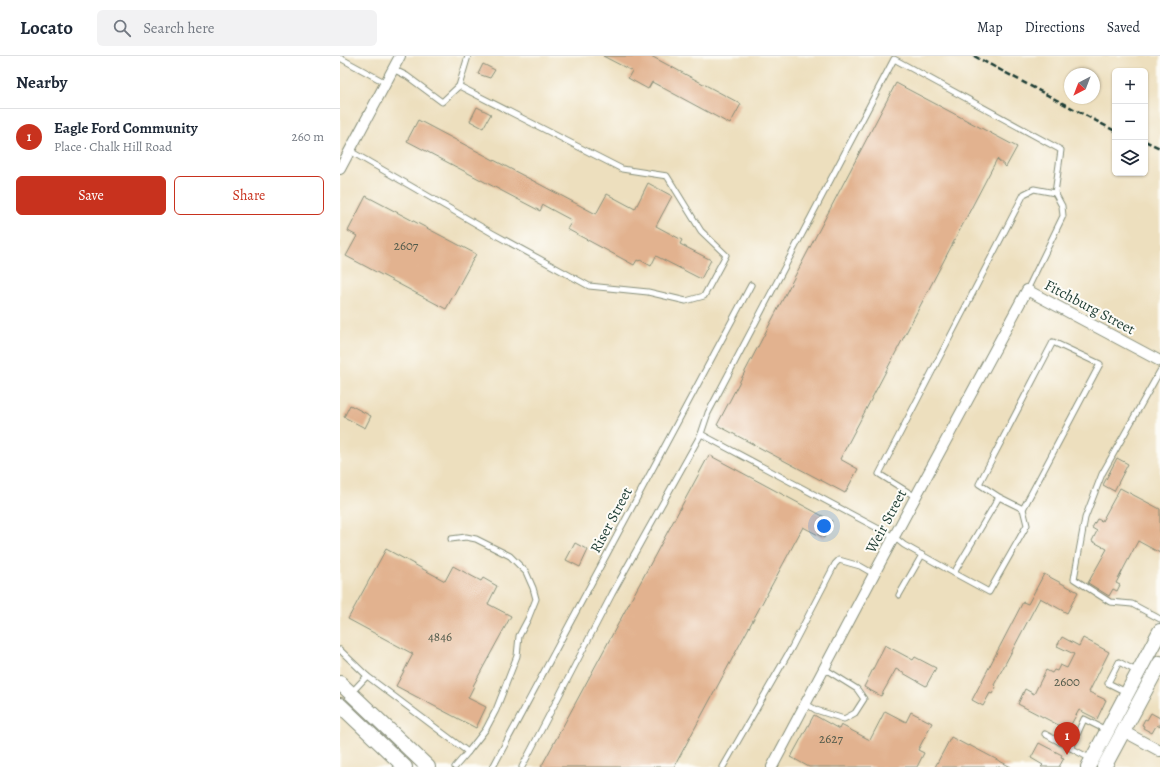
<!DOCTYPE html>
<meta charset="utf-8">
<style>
:root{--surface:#fff;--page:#f2f2f3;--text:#1f2937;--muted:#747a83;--line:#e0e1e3;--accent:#c8321e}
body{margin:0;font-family:Alegreya,serif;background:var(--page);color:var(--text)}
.controls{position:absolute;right:12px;top:12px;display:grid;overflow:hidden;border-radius:6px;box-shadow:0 1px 3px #0004}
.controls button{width:36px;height:36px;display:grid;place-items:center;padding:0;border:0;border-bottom:1px solid var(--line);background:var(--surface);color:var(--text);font:20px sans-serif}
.compass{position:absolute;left:724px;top:12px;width:36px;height:36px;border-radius:50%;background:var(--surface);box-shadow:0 1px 3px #0004;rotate:222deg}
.you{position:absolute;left:484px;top:470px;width:14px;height:14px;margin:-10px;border:3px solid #fff;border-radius:50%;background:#1a73e8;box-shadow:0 0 0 6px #1a73e833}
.badge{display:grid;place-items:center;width:26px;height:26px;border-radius:50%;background:var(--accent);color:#fff;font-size:13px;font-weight:700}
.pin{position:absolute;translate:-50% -33px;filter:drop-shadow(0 1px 2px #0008)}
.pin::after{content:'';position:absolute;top:21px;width:14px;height:12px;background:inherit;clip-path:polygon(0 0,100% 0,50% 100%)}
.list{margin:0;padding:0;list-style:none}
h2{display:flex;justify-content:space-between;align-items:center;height:52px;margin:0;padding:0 16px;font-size:17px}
h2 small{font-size:13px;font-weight:400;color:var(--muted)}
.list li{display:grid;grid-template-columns:26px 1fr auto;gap:12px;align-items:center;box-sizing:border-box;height:56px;padding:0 16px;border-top:1px solid var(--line)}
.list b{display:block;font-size:15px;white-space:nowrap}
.list p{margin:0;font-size:13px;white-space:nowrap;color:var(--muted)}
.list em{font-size:13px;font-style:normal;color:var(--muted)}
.actions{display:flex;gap:8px;padding:12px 16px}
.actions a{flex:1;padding:9px 0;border:1px solid var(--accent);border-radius:6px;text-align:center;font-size:14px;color:var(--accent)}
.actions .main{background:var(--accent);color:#fff}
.icon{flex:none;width:22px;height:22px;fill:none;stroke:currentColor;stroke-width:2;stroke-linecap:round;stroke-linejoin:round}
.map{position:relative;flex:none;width:820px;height:711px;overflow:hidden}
header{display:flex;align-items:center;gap:24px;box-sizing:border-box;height:56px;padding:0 20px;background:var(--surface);border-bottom:1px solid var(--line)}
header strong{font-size:19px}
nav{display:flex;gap:22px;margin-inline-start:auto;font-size:14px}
.search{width:280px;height:36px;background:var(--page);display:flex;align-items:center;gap:10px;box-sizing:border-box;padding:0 14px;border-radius:6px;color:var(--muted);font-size:15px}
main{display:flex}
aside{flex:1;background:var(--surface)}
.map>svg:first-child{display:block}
</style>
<header>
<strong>Locato</strong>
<div class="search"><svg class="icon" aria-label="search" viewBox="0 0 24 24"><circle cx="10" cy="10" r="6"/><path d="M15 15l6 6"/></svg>Search here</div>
<nav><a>Map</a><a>Directions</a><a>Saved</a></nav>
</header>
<main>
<aside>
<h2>Nearby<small></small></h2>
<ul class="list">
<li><span class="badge">1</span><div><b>Eagle Ford Community</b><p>Place · Chalk Hill Road</p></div><em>260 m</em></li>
</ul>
<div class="actions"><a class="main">Save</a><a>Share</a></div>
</aside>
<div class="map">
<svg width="820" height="711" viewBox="0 0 820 711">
<rect width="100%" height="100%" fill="#fdfcf7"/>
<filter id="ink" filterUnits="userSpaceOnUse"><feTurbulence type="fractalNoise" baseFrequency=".025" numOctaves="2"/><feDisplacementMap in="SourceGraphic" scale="8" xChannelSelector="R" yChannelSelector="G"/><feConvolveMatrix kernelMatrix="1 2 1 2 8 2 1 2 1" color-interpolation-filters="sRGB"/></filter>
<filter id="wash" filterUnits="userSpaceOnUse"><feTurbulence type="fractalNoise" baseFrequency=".012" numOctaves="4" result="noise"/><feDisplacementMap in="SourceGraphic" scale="16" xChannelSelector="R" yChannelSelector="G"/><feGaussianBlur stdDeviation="0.9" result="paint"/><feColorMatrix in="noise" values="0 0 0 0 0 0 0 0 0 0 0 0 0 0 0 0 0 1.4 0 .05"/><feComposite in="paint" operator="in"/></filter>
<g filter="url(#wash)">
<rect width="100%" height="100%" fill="#eddfbe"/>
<g id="blocks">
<!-- building -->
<g fill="#e2b28f">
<path d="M263 0H311L401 48 390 68 312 26 308 33 288 22 292 15Z"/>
<path d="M143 8 155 14 150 22 138 18Z"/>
<path d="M556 27 677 91 666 111 657 103 500 403 518 413 505 437 377 369Z"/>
<path d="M137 51 151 58 143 72 130 65Z"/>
<path d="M78 64 256 158 267 138 295 153 308 127 332 140 316 170 342 184 340 188 371 204 361 223 316 200 311 210 300 204 299 205 297 204 294 209 227 173 231 167 230 166 231 164 203 149 200 155 67 85Z"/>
<path d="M26 140 136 198 106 253 6 200 17 180 8 175Z"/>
<path d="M10 349 31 360 25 372 4 361Z"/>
<path d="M369 399 492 465 484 482 463 471 334 711H201Z"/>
<path d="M777 402 788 408 774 435 763 429Z"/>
<path d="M780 432 820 453V497L798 485 776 527 780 529 777 535 773 533 769 540 748 527 767 493 752 485 757 475 752 472 757 463 762 465Z"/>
<path d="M235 487 248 494 240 511 226 504Z"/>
<path d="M46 493 105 525 113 510 141 525 143 522 157 530 148 548 171 560 133 630H134L128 642 146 651 136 672 56 630 73 598 8 563Z"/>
<path d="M704 518 738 536 727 557 700 542 654 629 656 631 652 638 650 637 643 650 632 644 683 546 688 548Z"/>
<path d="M722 581 739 590 743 582 769 596 749 636 766 644 757 663 739 654 728 674 678 648 685 633 694 638 706 614 712 617 714 614 717 615 720 609 727 612 734 598 717 590Z"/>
<path d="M545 589 573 604 575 601 596 612 586 630 556 613 541 640 524 631Z"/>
<path d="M545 655 566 666 571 656 592 667 578 694 584 697 577 711H469L451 701 474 659 499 673 501 669 530 684Z"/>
<path d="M811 657 820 662V671L817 669 816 670 812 677 803 672 804 670 802 669 805 663 807 664Z"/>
<path d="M611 681 628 690 629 689 671 711H595Z"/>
<path d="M699 687 722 699 721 701 724 702 719 711H701L703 709 691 702Z"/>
</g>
</g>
</g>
<g filter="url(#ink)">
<use href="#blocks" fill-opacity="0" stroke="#868e79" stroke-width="1"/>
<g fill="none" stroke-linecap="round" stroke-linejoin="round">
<defs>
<g id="lane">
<path d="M0 2 46 27"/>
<path d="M119 30 128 0"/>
<path d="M10 95 152 177 249 230 308 236 346 245 364 240 386 199 361 175 327 120 282 113 119 30 102 46 67 20 53 13"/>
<path d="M820 315 762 418 745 462 734 523 770 546 792 548 820 563"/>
<path d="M576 441 539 418 684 138 694 133 715 137"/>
<path d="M659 441 683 453 760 308 713 286 639 428 659 441 614 517 564 489 554 481 361 378 368 357 554 3 721 94 715 137 722 150 723 160 687 234"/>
<path d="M111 483 126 481 136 483 170 500 186 516 193 532 196 543 188 563 179 580 177 600 156 654 146 673 128 696"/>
<path d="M614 517 649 536 687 469 683 453"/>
<path d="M559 539 582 499"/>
<path d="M0 594 27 620 11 637"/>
<path d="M27 620 128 696 115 711"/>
<path d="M786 636 768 627 779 606 798 616"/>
<path d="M466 648 476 654 504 663 515 657 524 643 517 633 485 613"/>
<path d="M705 678 751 703"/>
<path d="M731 692 744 663 766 674"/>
<path d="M153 711 411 229"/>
<path d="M182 711 272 538 361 378"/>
<path d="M383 711 452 591 495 508 499 504 520 510 534 518"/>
</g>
<g id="street">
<path d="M0 113 60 0"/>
<path d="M783 675 820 695"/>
<path d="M432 711 534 518 687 234 820 305"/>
</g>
<g id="secondary">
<path d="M0 627 88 711"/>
<path d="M0 649 65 711"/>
<path d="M748 711 820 575"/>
<path d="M764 711 820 607"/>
</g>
</defs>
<!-- lane casing -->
<use href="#lane" stroke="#868e79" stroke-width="7"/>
<!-- street casing -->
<use href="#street" stroke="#868e79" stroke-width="12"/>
<!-- secondary casing -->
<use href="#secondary" stroke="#868e79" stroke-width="16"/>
<!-- lane -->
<use href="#lane" stroke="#fff" stroke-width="5"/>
<!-- street -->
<use href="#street" stroke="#fff" stroke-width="10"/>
<!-- secondary -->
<use href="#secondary" stroke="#fff" stroke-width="14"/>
<!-- rail -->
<g stroke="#1f3d34" stroke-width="2.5" stroke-dasharray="6 3" stroke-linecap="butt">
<path d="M634 0 775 75"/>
<path d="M805 85 820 92"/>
</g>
</g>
</g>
<g text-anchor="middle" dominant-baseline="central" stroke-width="4" stroke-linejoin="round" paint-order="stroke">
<!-- number labels -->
<g font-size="13" fill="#505a4b">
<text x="66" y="189">2607</text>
<text x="100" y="580">4846</text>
<text x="727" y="625">2600</text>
<text x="491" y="682">2627</text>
</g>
<!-- street labels -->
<g font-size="15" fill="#1f3d34" stroke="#fdfcf7">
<text transform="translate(750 251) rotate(28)">Fitchburg Street</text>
<text transform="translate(271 464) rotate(-62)">Riser Street</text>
<text transform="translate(546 465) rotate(-62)">Weir Street</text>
</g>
</g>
</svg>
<div class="controls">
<button>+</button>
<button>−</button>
<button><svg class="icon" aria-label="layers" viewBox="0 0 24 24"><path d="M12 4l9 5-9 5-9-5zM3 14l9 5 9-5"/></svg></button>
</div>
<svg class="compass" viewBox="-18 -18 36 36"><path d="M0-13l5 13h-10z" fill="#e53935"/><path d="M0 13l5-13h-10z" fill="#747a83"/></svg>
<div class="you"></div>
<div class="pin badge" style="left:727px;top:699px">1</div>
</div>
</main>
